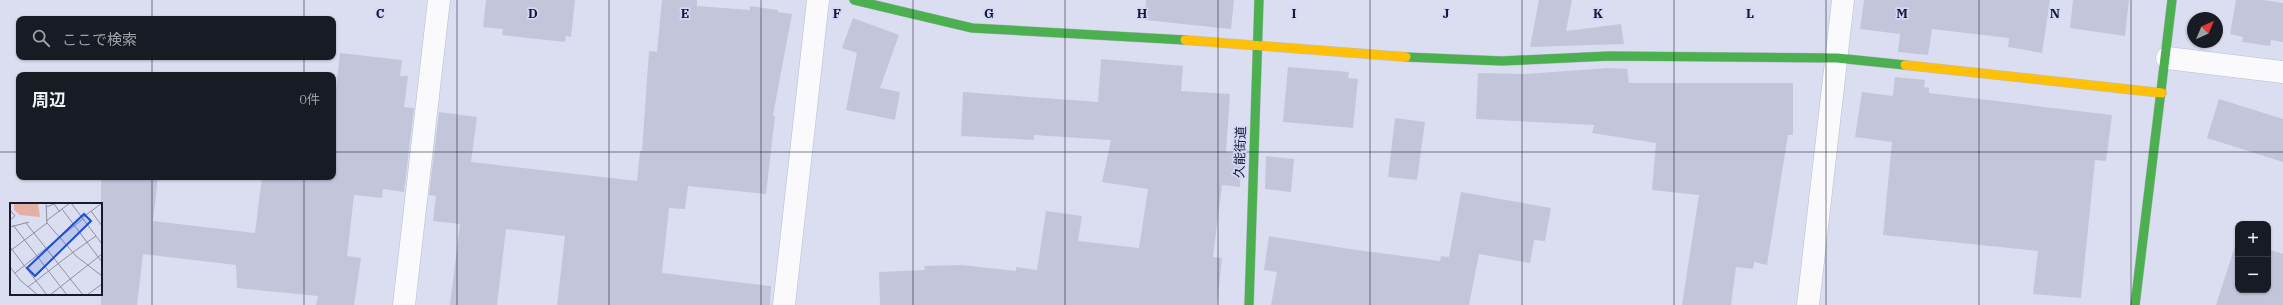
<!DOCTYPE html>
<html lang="ja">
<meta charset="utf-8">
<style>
:root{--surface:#171b24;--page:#242831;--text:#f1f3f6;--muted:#9ea1a6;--line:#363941}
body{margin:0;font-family:"IBM Plex Serif","Noto Sans JP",serif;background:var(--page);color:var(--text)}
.controls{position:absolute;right:12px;bottom:12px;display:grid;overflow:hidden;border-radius:8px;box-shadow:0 1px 3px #0004}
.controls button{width:36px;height:36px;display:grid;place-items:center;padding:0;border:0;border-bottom:1px solid var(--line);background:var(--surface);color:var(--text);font:20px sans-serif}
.compass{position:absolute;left:2187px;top:12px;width:36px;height:36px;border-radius:50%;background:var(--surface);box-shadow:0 1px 3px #0004;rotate:44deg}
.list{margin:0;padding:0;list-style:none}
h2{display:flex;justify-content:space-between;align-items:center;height:52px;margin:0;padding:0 16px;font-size:17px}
h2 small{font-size:13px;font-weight:400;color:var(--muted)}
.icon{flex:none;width:22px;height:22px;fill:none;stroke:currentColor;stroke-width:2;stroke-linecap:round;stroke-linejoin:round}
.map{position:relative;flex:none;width:2283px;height:305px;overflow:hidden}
.search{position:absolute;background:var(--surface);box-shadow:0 1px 3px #0004;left:16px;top:16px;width:320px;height:44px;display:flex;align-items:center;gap:10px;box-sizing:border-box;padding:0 14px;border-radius:8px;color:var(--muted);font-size:15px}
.panel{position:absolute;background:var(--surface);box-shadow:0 1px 3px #0004;left:16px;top:72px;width:320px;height:108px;border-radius:8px}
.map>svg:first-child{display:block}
</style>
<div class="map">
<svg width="2283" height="305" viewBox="0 0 2283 305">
<rect width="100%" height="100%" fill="#dbdef1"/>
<!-- building -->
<g fill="#c3c6da">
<path d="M486 0H575L571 37 566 36 565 42 502 35 503 29 483 27Z"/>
<path d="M662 0H697V6L750 10V6L778 10V12L792 14 773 115 775 116 766 194 688 186 685 209 669 208 662 273 771 286 770 305H557L565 236 506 229 497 305H450L460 224 433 221 436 196 429 195 439 112 477 117 471 162 637 181 640 151H642L649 51 657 52Z"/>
<path d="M1146 0H1234L1231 29 1145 20Z"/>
<path d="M1539 0H1572L1566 31 1621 24 1624 44 1530 47Z"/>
<path d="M1864 0H2050L2042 53 2008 47 2009 38 1932 29 1928 55 1898 52 1900 34 1860 29Z"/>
<path d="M2073 0H2129L2125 36 2070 28Z"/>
<path d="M2236 0H2264L2283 3V42L2271 40 2270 46 2242 42 2243 37 2230 34Z"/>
<path d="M853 18 899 35 880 88 900 92 895 120 846 110 857 53 842 48Z"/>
<path d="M340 53 402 60 400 76H408L404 107 414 108 404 192 383 189 382 198 354 195 347 256 361 258 354 305H316L318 296 237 288 236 265 143 254 137 305H101V177H158L153 221 255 233 262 177H333V119Z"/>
<path d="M1101 59 1183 66 1181 91 1230 94 1226 152 1241 154 1240 187 1222 185 1213 257 1222 258 1217 305H880L879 272 925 270 924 266 961 265 1016 271V267L1037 270 1046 211 1082 216 1078 241 1139 248 1148 189 1102 182 1111 140 1034 135V140L961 136 963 92 1098 102Z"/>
<path d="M1288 67 1349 72 1348 78 1358 79 1353 128 1283 122Z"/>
<path d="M1609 68 1627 69 1629 83H1793V135H1788L1767 265 1754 262 1753 269 1736 267 1731 305H1682L1699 195 1652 190 1656 143 1592 133 1594 125 1476 119 1478 73 1525 74Z"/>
<path d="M1895 77 1925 80 1924 87 1929 88V93L2112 115 2106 161 2095 160 2081 298 2033 294 2038 251 1883 235 1892 142 1855 137 1862 92 1893 96Z"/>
<path d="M2219 99 2283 119V162L2207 138Z"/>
<path d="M1395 118 1425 122 1417 180 1388 177Z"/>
<path d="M1266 156 1294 159 1291 192 1265 189Z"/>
<path d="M1461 192 1551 208 1545 241 1534 240 1530 263 1479 254 1469 305H1271L1277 272 1264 270 1269 236 1350 249 1440 261 1441 256 1449 257Z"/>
<path d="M2237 240 2238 290H2268V249L2283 254V305H2216Z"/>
</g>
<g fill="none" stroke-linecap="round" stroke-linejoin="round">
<defs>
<g id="street">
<path d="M2167 58 2283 72"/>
<path d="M404 305 439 0"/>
<path d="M784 305 818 0"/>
<path d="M1808 305 1843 0"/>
</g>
<g id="fast">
<path d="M854 0 972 28 1185 40"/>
<path d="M1406 57 1502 61 1609 56 1837 58 1905 65"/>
<path d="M1249 305 1259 0"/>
<path d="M2135 305 2172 0"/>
</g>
<g id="slow">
<path d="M1185 40 1406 57"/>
<path d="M1905 65 2162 93"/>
</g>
</defs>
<!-- street casing -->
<use href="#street" stroke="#b9bcce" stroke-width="23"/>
<!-- fast casing -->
<use href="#fast" stroke="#b9bcce" stroke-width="10"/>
<!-- slow casing -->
<use href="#slow" stroke="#b9bcce" stroke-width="10"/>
<!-- street -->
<use href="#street" stroke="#fafafd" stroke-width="22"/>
<!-- fast -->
<use href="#fast" stroke="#4caf50" stroke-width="9"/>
<!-- slow -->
<use href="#slow" stroke="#ffc107" stroke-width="9"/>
</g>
<!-- grid -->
<path fill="none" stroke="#18192d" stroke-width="1" stroke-opacity="0.55" d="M152 0V19M304 0V19M457 0V305M609 0V305M761 0V305M913 0V305M1065 0V305M1218 0V305M1370 0V305M1522 0V305M1674 0V305M1826 0V305M1979 0V305M2131 0V305M152 57V75M304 57V75M0 152H19M333 152H2283M152 177V305M304 177V305"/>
<g text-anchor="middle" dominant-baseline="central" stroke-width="3.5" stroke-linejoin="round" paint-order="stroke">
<!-- street labels -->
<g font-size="13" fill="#18192d" stroke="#d3d7f9">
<text transform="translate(1240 152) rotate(-88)">久能街道</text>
</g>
</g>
<!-- overview -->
<g transform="translate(10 203)">
<rect width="92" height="92" fill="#dbdef1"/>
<path d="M4 0H28L30 14 10 12 4 7Z" fill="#e4b0a6"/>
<path fill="none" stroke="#8d8fa3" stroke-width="1" d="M36 0 37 20 66 53 92 73M61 0 92 41M36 4 44 1 50 9M52 6 92 59M0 7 5 13 0 17M81 8 92 23M72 15 92 0M36 18 60 0M16 20 73 92M3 22 57 92M0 24 19 19M0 44 37 92M0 48 37 20M62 50 86 33M0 64 11 78 28 92M5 70 73 16M18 84 62 50M40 92 92 51M77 92 92 81"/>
<path fill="#1d4ed8" fill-opacity="0.15" stroke="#1d4ed8" stroke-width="2" d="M74 11 81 18 25 73 17 65Z"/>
<rect width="92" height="92" fill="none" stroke="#18192d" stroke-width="2"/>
</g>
<g font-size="13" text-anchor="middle" font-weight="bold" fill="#18192d" stroke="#d3d7f9" stroke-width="3.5" stroke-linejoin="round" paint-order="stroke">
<text x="380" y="18">C</text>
<text x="533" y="18">D</text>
<text x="685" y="18">E</text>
<text x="837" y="18">F</text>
<text x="989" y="18">G</text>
<text x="1142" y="18">H</text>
<text x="1294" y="18">I</text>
<text x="1446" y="18">J</text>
<text x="1598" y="18">K</text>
<text x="1750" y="18">L</text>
<text x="1902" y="18">M</text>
<text x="2055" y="18">N</text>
</g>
</svg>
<div class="controls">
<button>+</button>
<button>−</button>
</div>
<svg class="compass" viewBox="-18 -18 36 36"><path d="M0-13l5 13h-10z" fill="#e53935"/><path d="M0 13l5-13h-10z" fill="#9ea1a6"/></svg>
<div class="search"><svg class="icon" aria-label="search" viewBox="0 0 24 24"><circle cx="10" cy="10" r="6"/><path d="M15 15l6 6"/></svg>ここで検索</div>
<section class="panel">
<h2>周辺<small>0件</small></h2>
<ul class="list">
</ul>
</section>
</div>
